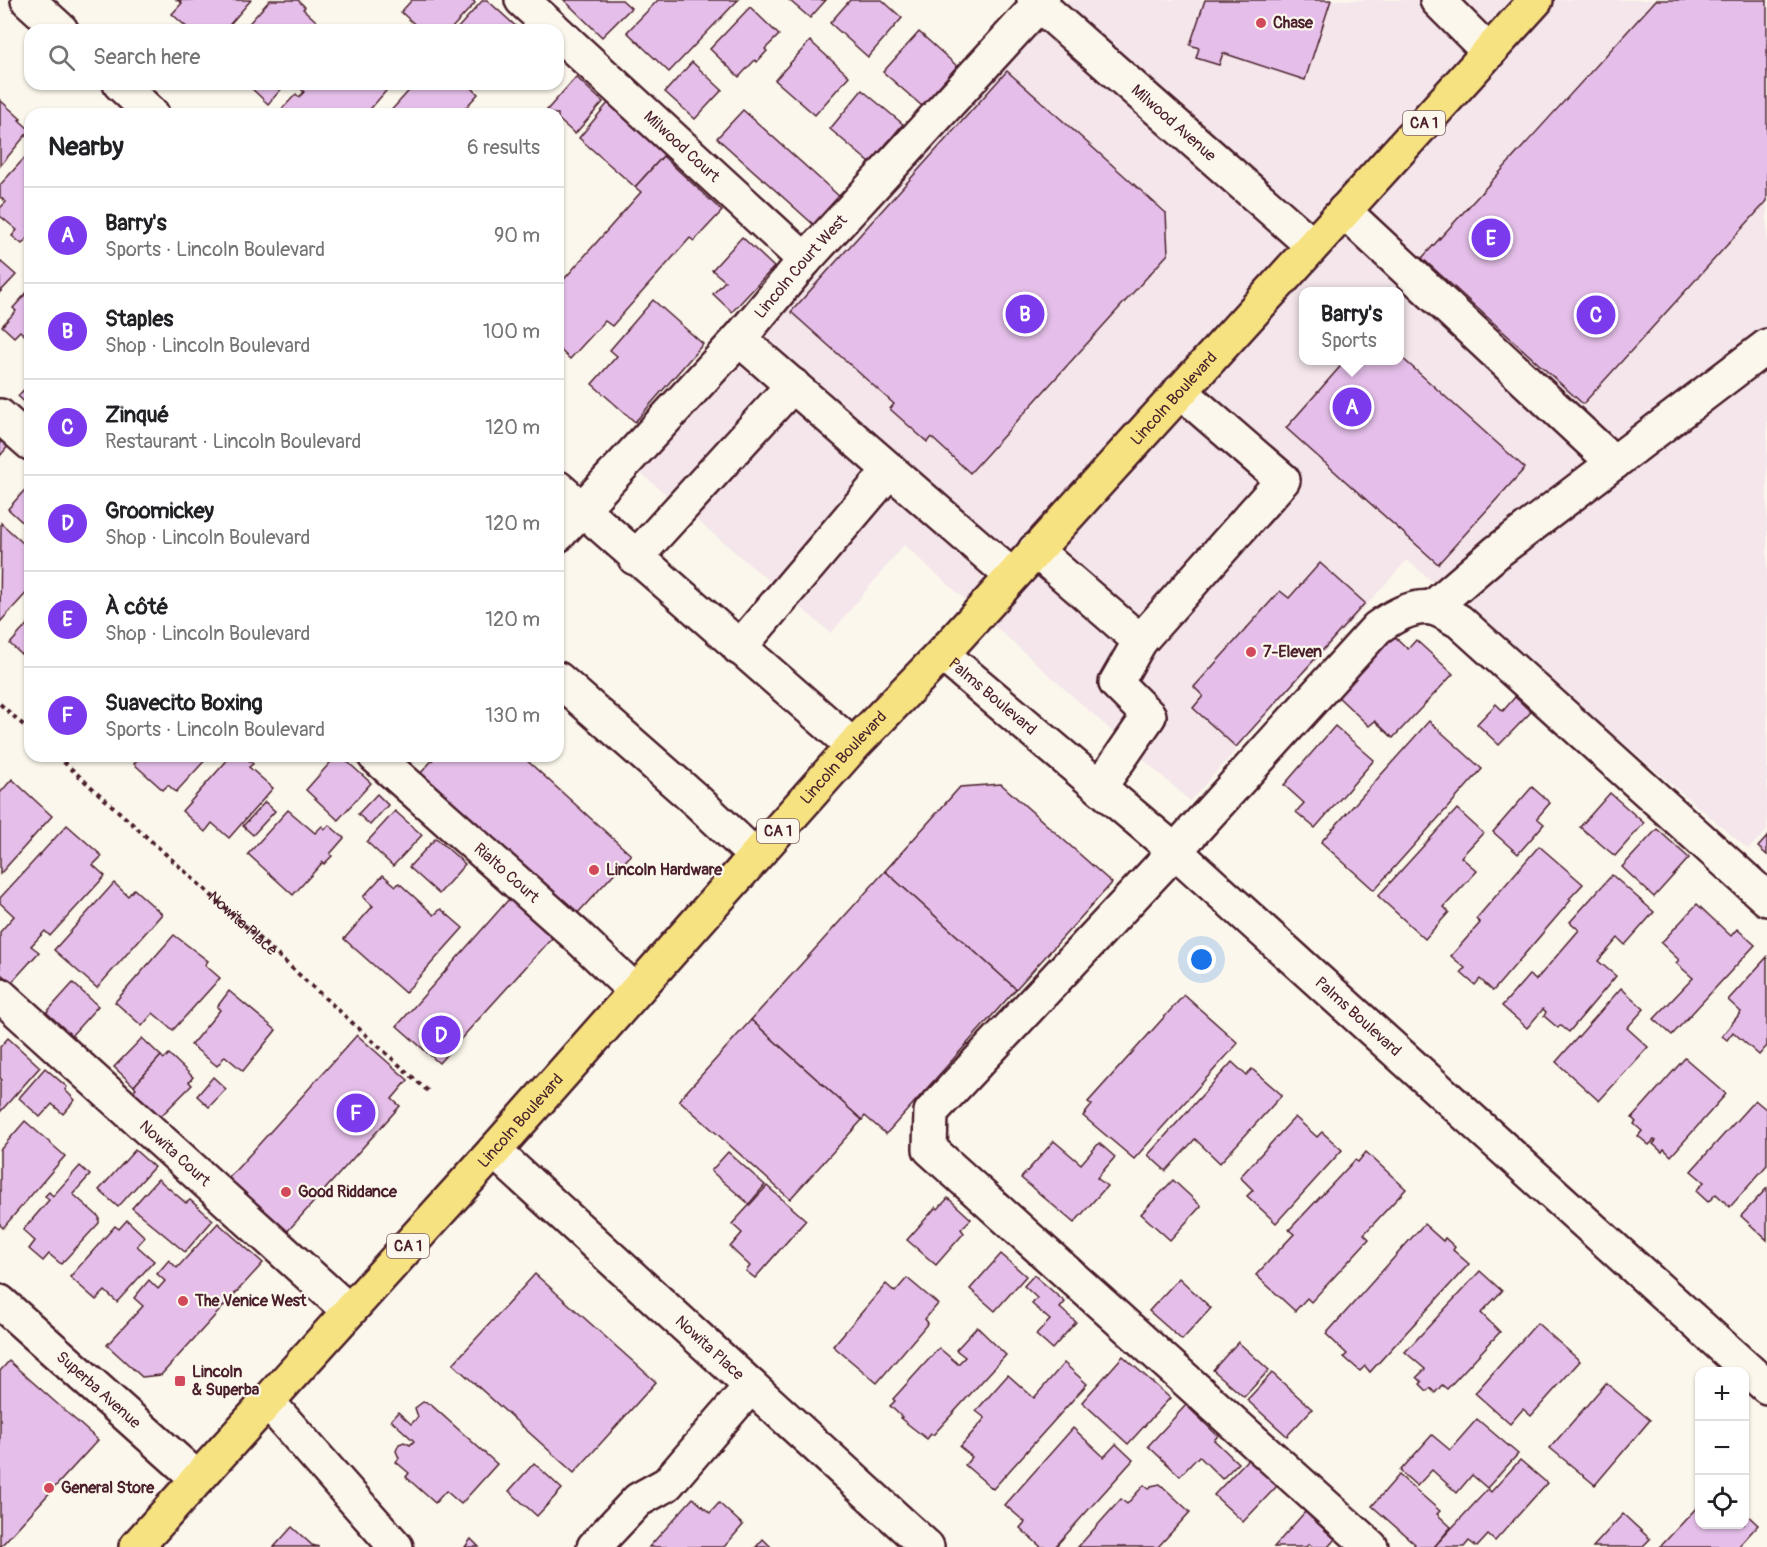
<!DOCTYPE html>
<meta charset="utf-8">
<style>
:root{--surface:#fff;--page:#f2f2f2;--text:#202124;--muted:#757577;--line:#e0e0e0;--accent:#7c3aed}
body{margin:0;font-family:Pangolin,sans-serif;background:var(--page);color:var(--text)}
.controls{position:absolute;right:18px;bottom:18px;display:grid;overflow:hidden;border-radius:12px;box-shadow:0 2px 4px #0004}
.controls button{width:54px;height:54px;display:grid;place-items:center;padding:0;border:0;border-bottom:2px solid var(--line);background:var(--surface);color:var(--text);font:30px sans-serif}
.you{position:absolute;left:1202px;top:960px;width:21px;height:21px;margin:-15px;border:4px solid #fff;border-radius:50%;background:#1a73e8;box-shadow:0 0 0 9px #1a73e833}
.badge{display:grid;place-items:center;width:39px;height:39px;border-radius:50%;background:var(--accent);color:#fff;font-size:20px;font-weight:700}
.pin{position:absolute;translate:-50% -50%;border:3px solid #fff;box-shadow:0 2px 6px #0006}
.popup{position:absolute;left:1299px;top:287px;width:105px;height:78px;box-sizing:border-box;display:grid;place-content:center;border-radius:12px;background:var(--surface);filter:drop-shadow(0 2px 4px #0005);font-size:20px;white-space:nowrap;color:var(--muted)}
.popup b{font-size:22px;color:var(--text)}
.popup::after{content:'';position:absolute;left:50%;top:100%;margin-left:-12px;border:12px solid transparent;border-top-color:var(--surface)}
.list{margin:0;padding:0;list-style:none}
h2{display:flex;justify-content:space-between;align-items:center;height:78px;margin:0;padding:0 24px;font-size:26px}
h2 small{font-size:20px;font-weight:400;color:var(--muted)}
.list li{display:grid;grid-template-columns:39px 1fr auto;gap:18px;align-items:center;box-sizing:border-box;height:96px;padding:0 24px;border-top:2px solid var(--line)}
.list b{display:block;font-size:22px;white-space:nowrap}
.list p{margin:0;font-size:20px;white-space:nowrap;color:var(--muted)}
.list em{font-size:20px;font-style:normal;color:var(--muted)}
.icon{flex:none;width:33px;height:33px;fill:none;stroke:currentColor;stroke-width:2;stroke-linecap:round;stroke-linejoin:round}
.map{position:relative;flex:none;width:1767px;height:1547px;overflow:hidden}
.search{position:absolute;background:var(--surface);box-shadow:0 2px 4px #0004;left:24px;top:24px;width:540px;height:66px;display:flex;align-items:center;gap:15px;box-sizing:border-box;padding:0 21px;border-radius:18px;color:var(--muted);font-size:22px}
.panel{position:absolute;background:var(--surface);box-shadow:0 2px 4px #0004;left:24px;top:108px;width:540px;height:654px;border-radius:18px}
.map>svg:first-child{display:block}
</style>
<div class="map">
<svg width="1767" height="1547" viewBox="0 0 1767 1547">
<rect width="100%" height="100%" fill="#fbf7ec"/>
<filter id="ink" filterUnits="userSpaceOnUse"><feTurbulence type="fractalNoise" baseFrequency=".0167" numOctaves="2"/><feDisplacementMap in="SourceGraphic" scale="12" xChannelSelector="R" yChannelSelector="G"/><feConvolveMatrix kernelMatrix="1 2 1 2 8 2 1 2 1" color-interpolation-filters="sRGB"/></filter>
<g filter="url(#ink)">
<!-- built -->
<path fill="#f4e6eb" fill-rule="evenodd" d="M1067 0H1767V831L1748 849 1407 560 1190 801 904 545 831 633 641 473ZM1304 292H1400V360H1304Z"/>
<!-- building -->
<g fill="#e5bfe9" stroke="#4a1f2b" stroke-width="1.5">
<path d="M177 0H251L225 30H190L172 14 182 3Z"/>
<path d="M270 0H298L305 7 303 9 326 30H243Z"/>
<path d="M412 0H473L475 3 450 30H421L401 12Z"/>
<path d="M483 0H487L520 30H456Z"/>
<path d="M564 0H622L631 8 602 37Z"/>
<path d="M658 0H738L669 72 627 32Z"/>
<path d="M789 0H826L810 18Z"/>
<path d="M850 0H882L902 18 868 57 830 23Z"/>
<path d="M1205 0H1331L1305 80 1223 53 1219 65 1196 58 1199 48 1190 45Z"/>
<path d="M1656 0H1767V201L1583 404 1422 258Z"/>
<path d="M750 7 779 35 765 49 767 51 757 62 755 60 739 77 710 49Z"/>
<path d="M919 32 957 66 922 106 883 72Z"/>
<path d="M810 41 849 76 815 115 775 80Z"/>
<path d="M692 62 722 90 695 119 665 92Z"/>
<path d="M1007 71 1166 213 1168 254 970 473 931 437 927 442 890 409 894 404 791 312Z"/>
<path d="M576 77 603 102 575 134 558 119V114H552L547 110Z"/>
<path d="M247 84H286L268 104Z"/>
<path d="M301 84H392L366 114H285L281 110 296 94 299 97 304 92 299 87Z"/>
<path d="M415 84H468L478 94 460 114H441L439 112 438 114H388Z"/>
<path d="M862 90 903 124 870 163 830 129Z"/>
<path d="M0 100 21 119 19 120 30 130 0 166Z"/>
<path d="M608 103 665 154 635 187 579 138Z"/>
<path d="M743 110 840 197 814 225 717 138Z"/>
<path d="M30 152V237L29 236 22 244 12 236 17 230 0 216V208L6 202 0 197V185Z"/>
<path d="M665 154 664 157 722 211 694 241 690 238 612 326 605 321 570 359 558 348V286L641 192 635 187Z"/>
<path d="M742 237 774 267 732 312 713 294 725 281 712 270Z"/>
<path d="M0 261 16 275 0 292Z"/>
<path d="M30 289V340L20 331 14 337 2 326 16 311 13 308Z"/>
<path d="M653 300 703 344 635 422 592 384 617 356 610 350Z"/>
<path d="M1400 356 1525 468 1438 564 1286 428 1346 360H1400Z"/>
<path d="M30 383V407L18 396Z"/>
<path d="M0 437 9 445 0 456Z"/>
<path d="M30 484V529L8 509Z"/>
<path d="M1 523 24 544 29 538 30 539V589L0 622Z"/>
<path d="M1320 563 1365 603 1236 747 1193 708 1203 696 1194 687 1280 591 1289 598Z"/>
<path d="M30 621V662L10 644Z"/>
<path d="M1392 634 1408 649 1416 640 1453 674 1393 738 1375 721 1369 726 1335 694Z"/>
<path d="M1515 697 1531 712 1499 745 1477 724 1496 704 1503 711Z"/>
<path d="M1429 721 1482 769 1374 890 1321 842Z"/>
<path d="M1335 726 1374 760 1315 828 1296 812 1304 803 1284 785Z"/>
<path d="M141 756H209L176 792 168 785 163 790 134 764Z"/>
<path d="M231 756H244L253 764 249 767 273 788 229 838 212 823 205 832 182 811Z"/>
<path d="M336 756H341L371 783 338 820 306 790Z"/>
<path d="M436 756H522L631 855 576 915 420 774Z"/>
<path d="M12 779 52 816 0 874V793Z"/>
<path d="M1001 784 1112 883 1016 989 885 871 960 787Z"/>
<path d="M1532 787 1550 803 1537 818 1544 824 1518 854 1493 832Z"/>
<path d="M1610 793 1644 823 1615 856 1580 827Z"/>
<path d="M377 794 388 805 370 825 358 814Z"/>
<path d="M265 802 275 811 253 835 243 826Z"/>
<path d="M1457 809 1483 833 1461 857 1477 871 1444 907 1449 912 1425 939 1378 896Z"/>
<path d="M288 810 315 833 322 826 325 829 329 825 344 838 330 854 332 856 324 864 323 862 293 895 248 854Z"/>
<path d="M395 811 422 835 393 866 367 842Z"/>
<path d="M67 825 102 856 93 865 105 876 50 936 45 931 31 946 39 952 11 983 0 973V932L14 916 0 903V898Z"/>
<path d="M1657 829 1689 858 1654 897 1622 867Z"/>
<path d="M1767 837V855L1758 847Z"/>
<path d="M436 838 465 864 439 894 409 867Z"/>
<path d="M1539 846 1583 884 1569 899 1571 900 1493 991 1480 979 1475 985 1461 973 1465 968 1451 956 1480 923 1476 919Z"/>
<path d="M885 871 1016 989 886 1134 865 1116 862 1120 751 1020Z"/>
<path d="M383 875 396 886 399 883 434 915 441 909 463 928 405 993 344 939 373 906 363 897Z"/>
<path d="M1612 875 1654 912 1625 945 1618 938 1598 961 1616 976 1569 1032 1560 1025 1558 1028 1544 1016 1546 1012 1543 1009 1527 1028 1502 1006 1529 975 1536 980 1579 930 1570 922Z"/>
<path d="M114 883 128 896 134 889 162 914 97 988 54 950Z"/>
<path d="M509 899 553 937 439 1063 397 1026Z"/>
<path d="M1697 904 1731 936 1737 929 1755 945 1672 1035 1654 1019 1693 978 1676 963 1679 960 1661 943Z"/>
<path d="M174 935 208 961 205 965 220 978 173 1030 153 1013 142 1026 115 1002Z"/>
<path d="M1767 957V1046L1759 1055 1733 1032 1727 1040 1722 1036 1741 1012 1728 1000Z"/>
<path d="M73 983 98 1006 71 1036 46 1013Z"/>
<path d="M1621 988 1644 1009 1627 1028 1648 1047 1599 1101 1556 1062Z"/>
<path d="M229 991 276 1030 243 1071 225 1056 217 1066 191 1045 220 1010 217 1007Z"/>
<path d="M1184 995 1238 1043 1134 1159 1083 1116 1092 1105 1088 1102Z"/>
<path d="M751 1020 862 1120 790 1199 679 1100Z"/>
<path d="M357 1035 408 1080 392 1099 400 1106 285 1234 226 1181Z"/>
<path d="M8 1038 40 1067 0 1112V1082L2 1080 0 1078V1047Z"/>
<path d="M142 1038 161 1056 134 1086 114 1067Z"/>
<path d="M169 1054 193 1077 189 1082 192 1085 156 1121 129 1095 136 1088 134 1086 161 1056 164 1059Z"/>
<path d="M1685 1058 1726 1094 1671 1156 1664 1149 1662 1152 1653 1144 1656 1141 1654 1140 1649 1145 1638 1136 1642 1131 1634 1124 1636 1122 1632 1118Z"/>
<path d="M1232 1062 1246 1075 1252 1069 1282 1095 1220 1163 1195 1139 1166 1171 1148 1155Z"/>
<path d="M45 1068 67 1087 65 1090 75 1100 63 1114 52 1104 40 1117 19 1098Z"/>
<path d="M213 1077 226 1089 209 1107 197 1096Z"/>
<path d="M1755 1100 1767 1110V1165L1730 1207 1716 1194 1708 1202 1696 1191 1704 1182 1691 1171Z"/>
<path d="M1295 1117 1317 1137 1322 1132 1342 1150 1276 1223 1247 1196 1253 1190 1240 1177Z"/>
<path d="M25 1121 65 1156 3 1228 0 1225V1150Z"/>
<path d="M1054 1141 1081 1164 1099 1143 1115 1157 1097 1178 1107 1186 1074 1223 1021 1178Z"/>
<path d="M135 1150 154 1167 118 1207 99 1190Z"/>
<path d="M728 1152 765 1185 749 1204 711 1171Z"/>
<path d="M1366 1152 1406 1189 1364 1234 1369 1239 1311 1302 1307 1298 1295 1311 1256 1275 1294 1234 1289 1230 1355 1160 1358 1162Z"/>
<path d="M80 1166 90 1175 73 1194 99 1217V1223L61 1264 49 1254 43 1261 29 1249 35 1241 23 1230 49 1200 45 1196 49 1192 53 1196Z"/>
<path d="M158 1179 186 1203 190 1200 213 1220 185 1252 132 1208Z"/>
<path d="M1173 1180 1201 1206 1170 1240 1141 1214Z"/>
<path d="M767 1186 806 1220 755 1278 746 1271 750 1266 730 1247 742 1233 732 1224Z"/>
<path d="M1767 1188V1240L1741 1216Z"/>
<path d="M948 1198 971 1219 961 1229 964 1233 936 1265 907 1240 936 1207 938 1209Z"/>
<path d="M127 1220 145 1237 137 1246 154 1261 117 1302 105 1291 96 1300 70 1277 115 1226 119 1229Z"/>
<path d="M218 1223 263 1263 161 1375 142 1377 107 1345 143 1306 134 1298 149 1280 158 1289 165 1281 157 1274 169 1260 177 1268Z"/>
<path d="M1424 1224 1443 1241 1445 1238 1455 1247 1453 1250 1469 1264 1370 1372 1365 1366 1360 1371 1344 1357 1347 1354 1326 1334Z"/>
<path d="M1001 1254 1026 1276 995 1311 970 1289Z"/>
<path d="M1480 1271 1502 1291 1481 1313 1500 1332 1447 1389 1442 1385 1435 1393 1430 1388 1427 1391 1420 1384 1422 1382 1417 1377 1425 1369 1405 1352Z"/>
<path d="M535 1274 656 1382 574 1473 453 1364Z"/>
<path d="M1034 1275 1065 1302 1060 1308 1076 1322 1052 1349 1036 1335 1050 1320 1032 1304 1037 1298 1024 1286Z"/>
<path d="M907 1278 938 1304 925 1319 928 1323 877 1383 833 1346 886 1284 895 1292Z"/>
<path d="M1179 1278 1211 1308 1182 1340 1149 1311Z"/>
<path d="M1537 1323 1580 1361 1531 1416 1523 1409 1510 1424 1475 1393Z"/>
<path d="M977 1327 1006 1355 933 1435 931 1434 927 1439 900 1418 902 1417 890 1406 895 1401 893 1399 939 1348 958 1364 965 1357 956 1350Z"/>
<path d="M1238 1342 1269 1370 1244 1397 1213 1370Z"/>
<path d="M1123 1356 1170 1398 1128 1444 1082 1402Z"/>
<path d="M9 1361 98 1440 0 1547V1371Z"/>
<path d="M1064 1363 1087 1384 993 1489 965 1465 972 1457 960 1447 985 1418 976 1411 1008 1375 1034 1398Z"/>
<path d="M1272 1373 1312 1409 1287 1436 1247 1400Z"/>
<path d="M1606 1383 1650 1420 1595 1485 1550 1448Z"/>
<path d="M423 1402 430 1404 497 1464 461 1504 446 1491 435 1503 406 1477 409 1473 396 1462 399 1458 396 1451 399 1444 404 1442 410 1445 414 1441 391 1420 398 1412 411 1424 418 1417 415 1408Z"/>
<path d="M1186 1405 1218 1436 1214 1440 1238 1463 1222 1479 1199 1456 1180 1476 1148 1446Z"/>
<path d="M1477 1419 1518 1454 1487 1488 1472 1475 1457 1493 1432 1470 1417 1486 1400 1471 1432 1435 1450 1450Z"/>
<path d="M1073 1428 1104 1457 1116 1444 1133 1460 1055 1547H1041L1020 1528 1025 1522 1005 1505Z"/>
<path d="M1248 1459 1277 1486 1243 1522 1214 1495Z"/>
<path d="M1520 1460 1547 1483 1495 1541 1488 1535 1477 1547 1469 1541 1464 1547H1434L1488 1489 1491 1492Z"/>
<path d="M534 1463 562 1489 537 1516 509 1491Z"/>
<path d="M1399 1475 1440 1511 1437 1514 1451 1527 1434 1547H1412L1415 1544 1372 1506Z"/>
<path d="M1160 1484 1190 1512 1158 1547H1078L1121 1499 1127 1504 1144 1485 1149 1489 1151 1486Z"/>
<path d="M693 1498 710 1513 719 1503 743 1525 724 1547H649Z"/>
<path d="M1700 1504V1524H1744V1512L1758 1525 1738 1547H1660Z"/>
<path d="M1305 1512 1335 1539 1328 1547H1313L1309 1544 1306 1547H1274Z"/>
<path d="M1623 1514 1650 1539 1642 1547H1593Z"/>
<path d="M292 1527 312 1545 319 1547H274Z"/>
<path d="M471 1539 479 1547H465Z"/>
<path d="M763 1539 771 1547H756Z"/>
</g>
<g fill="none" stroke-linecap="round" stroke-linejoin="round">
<defs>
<g id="minor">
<path d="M28 0 61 30"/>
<path d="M522 0 555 30"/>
<path id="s2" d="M1034 0 1312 245"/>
<path d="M1437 0 1489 52"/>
<path id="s3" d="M558 33 805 260"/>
<path d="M120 84 152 114"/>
<path d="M1344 211 1614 463"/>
<path d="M739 339 1012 576"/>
<path d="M0 416 30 443"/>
<path d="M558 488 853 746"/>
<path id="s4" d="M558 535 739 339 805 260 1043 0"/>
<path d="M1035 550 1140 641 1283 480 1180 391"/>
<path d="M635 558 793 385"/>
<path d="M1432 608 1498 551 1767 346"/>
<path d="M739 648 890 470"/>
<path id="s5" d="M942 654 1175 851 1767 1387"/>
<path d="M558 679 698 802 755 856"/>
<path id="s6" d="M375 756 575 934 635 991"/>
<path d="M1100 787 1149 716 1116 683 1140 641"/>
<path id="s7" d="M0 995 349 1311"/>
<path id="s8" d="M494 1151 927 1547"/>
<path id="s9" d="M0 1302 197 1478"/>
<path d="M267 1401 396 1547"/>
<path d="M594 1547 638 1500 667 1484 751 1386"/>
<path d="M1371 1547 930 1149 931 1112 1175 851 1377 628C1392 617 1413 605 1432 608 1441 610 1451 617 1459 621L1767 899"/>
</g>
<g id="highway">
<path id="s10" d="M136 1547 494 1151 853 746 942 654 1536 0"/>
</g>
</defs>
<!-- minor casing -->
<use href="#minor" stroke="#4a1f2b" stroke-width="38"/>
<!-- highway casing -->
<use href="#highway" stroke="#4a1f2b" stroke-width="38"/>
<!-- path -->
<g stroke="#4a1f2b" stroke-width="4" stroke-dasharray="4.5 4.5" stroke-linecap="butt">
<path d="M0 704 30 731"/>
<path id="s1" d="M57 756 428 1091"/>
</g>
<!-- minor -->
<use href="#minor" stroke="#fbf7ec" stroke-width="33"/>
<!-- highway -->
<use href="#highway" stroke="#f7e281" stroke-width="33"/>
</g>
</g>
<!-- markers -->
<g fill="#d1495b" stroke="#fbf7ec" stroke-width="2">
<circle cx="1261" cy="23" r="6"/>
<circle cx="1251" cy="652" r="6"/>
<circle cx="594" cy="870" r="6"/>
<circle cx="286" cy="1192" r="6"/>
<circle cx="183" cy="1301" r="6"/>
<rect x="174" y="1375" width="12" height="12" rx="3"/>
<circle cx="49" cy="1488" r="6"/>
</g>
<g text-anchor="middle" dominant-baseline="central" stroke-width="4.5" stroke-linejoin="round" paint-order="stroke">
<!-- shield labels -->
<g fill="#fbf7ec" stroke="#7f6065" stroke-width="1.5">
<rect x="1403" y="111" width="42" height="24" rx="4.5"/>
<rect x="757" y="819" width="42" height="24" rx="4.5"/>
<rect x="387" y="1234" width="42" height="24" rx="4.5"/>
</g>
<g font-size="15" font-weight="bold" fill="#4a1f2b">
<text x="1424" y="123">CA 1</text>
<text x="778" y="831">CA 1</text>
<text x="408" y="1246">CA 1</text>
</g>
<!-- poi labels -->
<g font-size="16" font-weight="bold" fill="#4a1f2b" stroke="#fbf7ec" text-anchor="start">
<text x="1273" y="23">Chase</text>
<text x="1263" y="652">7-Eleven</text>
<text x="606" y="870">Lincoln Hardware</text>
<text x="298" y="1192">Good Riddance</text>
<text x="195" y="1301">The Venice West</text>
<text x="192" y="1372">Lincoln<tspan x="192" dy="18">&amp; Superba</tspan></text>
<text x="61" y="1488">General Store</text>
</g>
<!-- street labels -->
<g font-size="16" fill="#4a1f2b" stroke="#fbf7ec">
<text stroke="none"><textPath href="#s2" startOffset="186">Milwood Avenue</textPath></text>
<text stroke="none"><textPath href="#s3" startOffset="168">Milwood Court</textPath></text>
<text stroke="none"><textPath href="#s4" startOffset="362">Lincoln Court West</textPath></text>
<text stroke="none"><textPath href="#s10" startOffset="1548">Lincoln Boulevard</textPath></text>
<text stroke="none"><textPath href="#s5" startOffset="66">Palms Boulevard</textPath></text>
<text stroke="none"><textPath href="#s10" startOffset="1060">Lincoln Boulevard</textPath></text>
<text stroke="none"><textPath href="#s6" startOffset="176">Rialto Court</textPath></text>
<text stroke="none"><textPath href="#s1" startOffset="250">Nowita Place</textPath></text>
<text stroke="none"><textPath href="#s5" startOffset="552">Palms Boulevard</textPath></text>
<text stroke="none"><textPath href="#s10" startOffset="574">Lincoln Boulevard</textPath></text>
<text stroke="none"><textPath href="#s7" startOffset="236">Nowita Court</textPath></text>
<text stroke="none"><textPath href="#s8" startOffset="292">Nowita Place</textPath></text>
<text stroke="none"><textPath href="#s9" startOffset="132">Superba Avenue</textPath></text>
</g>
</g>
</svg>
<div class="controls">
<button>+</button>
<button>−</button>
<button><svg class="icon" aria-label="locate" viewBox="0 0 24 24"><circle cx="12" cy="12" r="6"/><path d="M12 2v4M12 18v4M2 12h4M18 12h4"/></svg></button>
</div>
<div class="you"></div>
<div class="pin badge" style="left:1352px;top:407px">A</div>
<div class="popup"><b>Barry's</b>Sports</div>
<div class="pin badge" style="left:1025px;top:314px">B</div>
<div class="pin badge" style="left:1596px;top:315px">C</div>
<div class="pin badge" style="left:441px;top:1035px">D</div>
<div class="pin badge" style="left:1491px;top:238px">E</div>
<div class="pin badge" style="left:356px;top:1113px">F</div>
<div class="search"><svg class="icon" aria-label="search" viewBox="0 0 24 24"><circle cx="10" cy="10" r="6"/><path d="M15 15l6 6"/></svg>Search here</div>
<section class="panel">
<h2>Nearby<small>6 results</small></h2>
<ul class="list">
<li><span class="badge">A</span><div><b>Barry's</b><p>Sports · Lincoln Boulevard</p></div><em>90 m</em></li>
<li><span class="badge">B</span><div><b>Staples</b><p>Shop · Lincoln Boulevard</p></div><em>100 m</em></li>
<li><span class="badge">C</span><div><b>Zinqué</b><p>Restaurant · Lincoln Boulevard</p></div><em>120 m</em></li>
<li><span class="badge">D</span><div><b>Groomickey</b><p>Shop · Lincoln Boulevard</p></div><em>120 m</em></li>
<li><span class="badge">E</span><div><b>À côté</b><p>Shop · Lincoln Boulevard</p></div><em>120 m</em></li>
<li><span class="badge">F</span><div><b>Suavecito Boxing</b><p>Sports · Lincoln Boulevard</p></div><em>130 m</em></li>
</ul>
</section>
</div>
